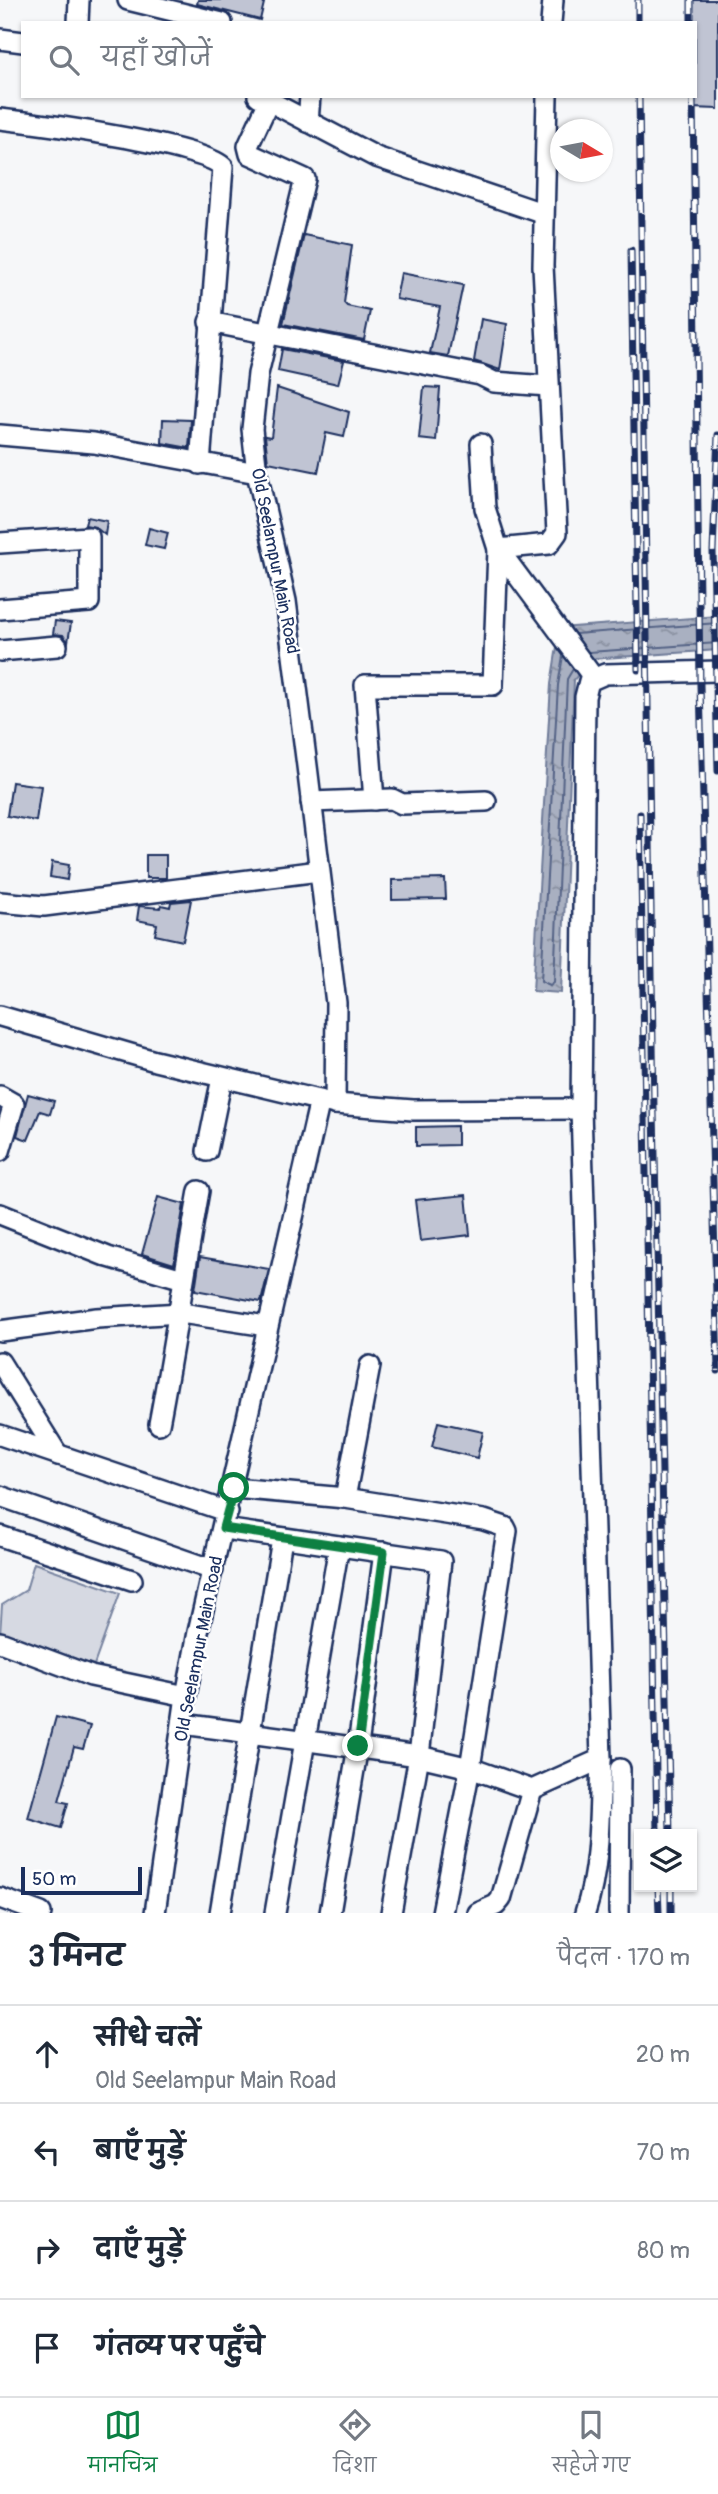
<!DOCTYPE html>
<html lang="hi">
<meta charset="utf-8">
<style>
:root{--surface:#fff;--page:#f2f2f3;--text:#1f2937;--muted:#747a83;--line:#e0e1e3;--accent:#0b8043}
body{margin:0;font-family:Pangolin,"Playpen Sans Deva",sans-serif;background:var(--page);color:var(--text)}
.controls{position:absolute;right:21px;bottom:21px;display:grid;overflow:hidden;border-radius:0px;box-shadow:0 2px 5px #0004}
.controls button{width:63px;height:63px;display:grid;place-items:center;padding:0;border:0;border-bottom:2px solid var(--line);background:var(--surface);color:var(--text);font:35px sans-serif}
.compass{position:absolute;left:550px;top:119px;width:63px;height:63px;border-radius:50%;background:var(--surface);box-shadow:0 2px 5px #0004;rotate:100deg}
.scale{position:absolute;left:21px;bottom:18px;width:121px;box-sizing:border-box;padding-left:7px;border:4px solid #1b2f5e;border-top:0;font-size:19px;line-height:24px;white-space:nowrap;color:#1b2f5e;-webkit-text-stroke:5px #fff;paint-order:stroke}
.stop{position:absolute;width:21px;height:21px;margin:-16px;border:5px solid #0b8043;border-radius:50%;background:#fff}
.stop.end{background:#0b8043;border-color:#fff;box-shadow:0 2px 7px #0008}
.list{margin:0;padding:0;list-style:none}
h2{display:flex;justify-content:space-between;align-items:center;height:91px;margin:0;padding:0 28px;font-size:30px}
h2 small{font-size:23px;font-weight:400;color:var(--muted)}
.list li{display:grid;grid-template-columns:46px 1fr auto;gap:21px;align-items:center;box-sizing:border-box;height:98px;padding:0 28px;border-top:2px solid var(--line)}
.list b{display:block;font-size:26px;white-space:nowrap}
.list p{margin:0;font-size:23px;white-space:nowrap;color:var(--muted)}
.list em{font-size:23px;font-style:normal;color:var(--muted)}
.icon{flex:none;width:38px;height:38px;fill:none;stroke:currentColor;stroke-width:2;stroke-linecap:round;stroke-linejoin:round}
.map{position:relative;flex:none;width:718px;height:1913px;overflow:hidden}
.search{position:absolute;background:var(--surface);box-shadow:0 2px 5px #0004;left:21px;right:21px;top:21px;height:77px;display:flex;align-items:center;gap:18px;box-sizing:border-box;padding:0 24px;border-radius:0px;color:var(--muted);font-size:26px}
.sheet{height:483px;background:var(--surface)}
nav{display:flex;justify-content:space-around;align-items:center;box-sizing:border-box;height:98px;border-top:2px solid var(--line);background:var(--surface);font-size:19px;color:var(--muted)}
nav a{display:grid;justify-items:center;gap:4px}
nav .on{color:var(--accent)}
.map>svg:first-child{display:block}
</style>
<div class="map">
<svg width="718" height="1913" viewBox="0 0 718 1913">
<defs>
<pattern id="water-ripples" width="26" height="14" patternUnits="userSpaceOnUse" patternTransform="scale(1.75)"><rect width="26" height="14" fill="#a9b0c1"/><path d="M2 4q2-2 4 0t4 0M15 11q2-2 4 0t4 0" fill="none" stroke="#8990a0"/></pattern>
</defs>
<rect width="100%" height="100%" fill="#f6f7f9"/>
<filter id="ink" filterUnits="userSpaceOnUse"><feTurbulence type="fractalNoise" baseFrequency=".0143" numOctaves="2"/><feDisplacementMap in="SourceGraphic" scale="14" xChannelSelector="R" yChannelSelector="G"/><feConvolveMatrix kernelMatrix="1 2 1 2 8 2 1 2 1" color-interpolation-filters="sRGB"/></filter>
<g filter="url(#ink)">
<!-- park -->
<path fill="#d6d9e2" stroke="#7884a0" stroke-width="2" d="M34 1563 120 1593 94 1665 0 1634 2 1605 26 1590Z"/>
<!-- water -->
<path fill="url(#water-ripples)" stroke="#707c99" stroke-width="2" d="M718 616V650L590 659 574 680 561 993 533 991 551 684 560 628Z"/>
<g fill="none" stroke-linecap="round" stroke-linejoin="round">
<!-- shore -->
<g stroke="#546386" stroke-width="2">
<path d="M575 634 718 623"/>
<path d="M589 652 718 643"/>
<path d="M563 656 558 685 541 981 550 985 554 982 567 679 573 669"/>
</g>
</g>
<!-- building -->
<g fill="#c0c4d3" stroke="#1b2f5e" stroke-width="2">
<path d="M198 0H260L264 3 260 20 197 4Z"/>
<path d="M689 0H718V109L691 108V96H695V23H689Z"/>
<path d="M304 235 352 245 344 303 347 306 370 311 364 340 283 324Z"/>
<path d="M401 273 463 285 448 356 430 353 440 307 396 299Z"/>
<path d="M481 319 507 324 500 370 474 361Z"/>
<path d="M282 349 344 361 338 384 278 371Z"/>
<path d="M424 387 440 388 436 441 419 439Z"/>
<path d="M277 388 349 412 344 437 326 433 318 472 268 462 265 436 271 437Z"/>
<path d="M163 419 191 420 189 448 162 443Z"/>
<path d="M87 517 107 521 105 535 95 527 85 525Z"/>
<path d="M149 528 168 533 164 549 145 545Z"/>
<path d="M55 621 71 623 68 642 63 635 53 634Z"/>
<path d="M12 782 41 786 36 821 7 816Z"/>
<rect x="146" y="855" width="20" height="23"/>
<path d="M52 862 69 865 67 880 50 877Z"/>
<path d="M445 879 446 899 392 900V880Z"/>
<path d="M191 900 183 941 155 935 157 924 137 920 139 906 160 908 161 905 170 907 171 902Z"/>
<path d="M28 1094 54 1101 50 1114 40 1111 28 1140 17 1136Z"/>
<path d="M457 1126V1145L416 1146V1127Z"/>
<path d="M466 1195 470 1235 420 1241 415 1200Z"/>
<path d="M158 1197 184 1204 174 1264 142 1254Z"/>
<path d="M200 1257 269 1269 261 1302 195 1290Z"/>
<path d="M438 1422 483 1432 477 1458 432 1447Z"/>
<path d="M56 1717 90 1726 83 1749 74 1747 59 1801 68 1803 61 1828 28 1818Z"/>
</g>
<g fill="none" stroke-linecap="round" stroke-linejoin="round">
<defs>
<g id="minor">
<path d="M128 0 222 23"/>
<path d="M78 23 79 0"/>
<path d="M551 23 553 0"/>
<path d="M0 39 23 42"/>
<path d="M258 96 269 101 248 146 250 154 305 179 258 374 252 429 257 473 286 601 307 766 336 1003 335 1104"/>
<path d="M269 101 376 157 542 213"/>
<path d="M0 119C36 123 204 145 223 167L200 464"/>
<path d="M308 122 310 96"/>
<path d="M209 322 480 375 494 382 548 386"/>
<path d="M0 435 94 443 257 473"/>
<path d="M481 444 485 508 498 549 593 677"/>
<path d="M0 543 89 537V602L0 609"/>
<path d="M0 651 57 646"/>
<path d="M374 800 365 685H493L498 549 549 544 557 533 543 266 547 96"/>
<path d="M311 802 392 799 402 804 486 801"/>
<path d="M0 902 44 906 319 871"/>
<path d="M0 1016 155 1061 335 1104 413 1110 581 1109"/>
<path d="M0 1096 14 1104 0 1151"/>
<path d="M207 1151 222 1078"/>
<path d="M0 1214 108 1257 183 1279"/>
<path d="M0 1331 97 1318 181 1313 266 1326"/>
<path d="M0 1362 58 1455"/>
<path d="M159 1424C174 1346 185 1269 199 1191"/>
<path d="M0 1435 228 1512"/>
<path d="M234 1488 345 1498 484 1520 505 1527 507 1531 470 1768 442 1913"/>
<path d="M0 1496 213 1570"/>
<path d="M345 1498 370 1366"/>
<path d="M224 1529 441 1561 419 1756 391 1913"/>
<path d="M0 1536 132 1580"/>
<path d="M0 1642 91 1676 186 1696"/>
<path d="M183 1724 419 1756 470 1768 532 1790 601 1759"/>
<path d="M0 1898 41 1913"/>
<path d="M155 1913 186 1696 198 1632 320 1100"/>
<path d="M220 1913 282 1539"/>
<path d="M275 1913 339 1546"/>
<path d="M330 1913 358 1746 384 1552"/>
<path d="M478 1913 496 1905 501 1899 532 1790"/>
<path d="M585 1913C601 1864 599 1810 601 1759L581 1109 585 697 589 681 605 674 718 671"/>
<path d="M619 1913 620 1769"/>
</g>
</defs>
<!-- minor casing -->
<use href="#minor" stroke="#1b2f5e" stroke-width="24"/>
<!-- minor -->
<use href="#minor" stroke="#fff" stroke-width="19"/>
<defs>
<g id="rail">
<path d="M638 0V23"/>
<path d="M691 0V23"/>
<path d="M639 96 654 1111 670 1834"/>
<path d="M693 96 700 685 718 1371"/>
<path d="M631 250 638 670"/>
<path d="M718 435 713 551 718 771"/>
<path d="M640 814 657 1834"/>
<path d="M658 1887 659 1913"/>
<path d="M671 1887V1913"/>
</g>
</defs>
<!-- rail casing -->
<use href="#rail" stroke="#1b2f5e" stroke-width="7"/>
<!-- rail -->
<use href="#rail" stroke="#fff" stroke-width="4.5" stroke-dasharray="13" stroke-linecap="butt"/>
</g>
</g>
<g fill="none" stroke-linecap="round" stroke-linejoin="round" filter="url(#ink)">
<!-- route -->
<path stroke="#0b8043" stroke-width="9" d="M234 1488 223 1528 384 1552 358 1746"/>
</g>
<g text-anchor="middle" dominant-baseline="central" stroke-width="5" stroke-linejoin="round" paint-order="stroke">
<!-- street labels -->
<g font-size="18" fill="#1b2f5e" stroke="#fff">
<text transform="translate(275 561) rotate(79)">Old Seelampur Main Road</text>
<text transform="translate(199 1649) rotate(-79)">Old Seelampur Main Road</text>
</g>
</g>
</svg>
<div class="controls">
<button><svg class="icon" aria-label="layers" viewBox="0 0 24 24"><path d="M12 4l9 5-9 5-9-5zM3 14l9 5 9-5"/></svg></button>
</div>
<svg class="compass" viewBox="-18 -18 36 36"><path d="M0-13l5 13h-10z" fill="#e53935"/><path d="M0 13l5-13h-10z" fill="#747a83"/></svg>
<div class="scale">50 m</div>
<div class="stop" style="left:234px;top:1488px"></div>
<div class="stop end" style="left:358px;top:1746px"></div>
<div class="search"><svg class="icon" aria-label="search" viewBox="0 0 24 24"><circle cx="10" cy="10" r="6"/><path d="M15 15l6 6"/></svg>यहाँ खोजें</div>
</div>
<section class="sheet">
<h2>3 मिनट<small>पैदल · 170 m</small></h2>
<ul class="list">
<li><svg class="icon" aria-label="ahead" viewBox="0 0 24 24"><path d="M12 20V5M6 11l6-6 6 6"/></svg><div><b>सीधे चलें</b><p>Old Seelampur Main Road</p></div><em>20 m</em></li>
<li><svg class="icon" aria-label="left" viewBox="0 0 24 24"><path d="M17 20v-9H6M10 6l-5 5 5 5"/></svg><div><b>बाएँ मुड़ें</b></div><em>70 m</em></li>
<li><svg class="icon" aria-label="right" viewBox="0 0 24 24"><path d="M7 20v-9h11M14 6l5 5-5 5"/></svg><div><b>दाएँ मुड़ें</b></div><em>80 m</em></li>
<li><svg class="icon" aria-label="arrive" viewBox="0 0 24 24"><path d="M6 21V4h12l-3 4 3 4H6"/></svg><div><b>गंतव्य पर पहुँचे</b></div></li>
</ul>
</section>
<nav>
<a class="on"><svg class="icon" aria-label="map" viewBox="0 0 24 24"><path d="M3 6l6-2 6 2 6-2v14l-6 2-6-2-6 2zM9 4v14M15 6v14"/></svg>मानचित्र</a>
<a><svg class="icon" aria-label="directions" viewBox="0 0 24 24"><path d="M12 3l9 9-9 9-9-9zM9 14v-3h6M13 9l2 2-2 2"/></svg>दिशा</a>
<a><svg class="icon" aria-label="saved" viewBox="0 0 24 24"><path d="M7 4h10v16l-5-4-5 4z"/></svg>सहेजे गए</a>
</nav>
